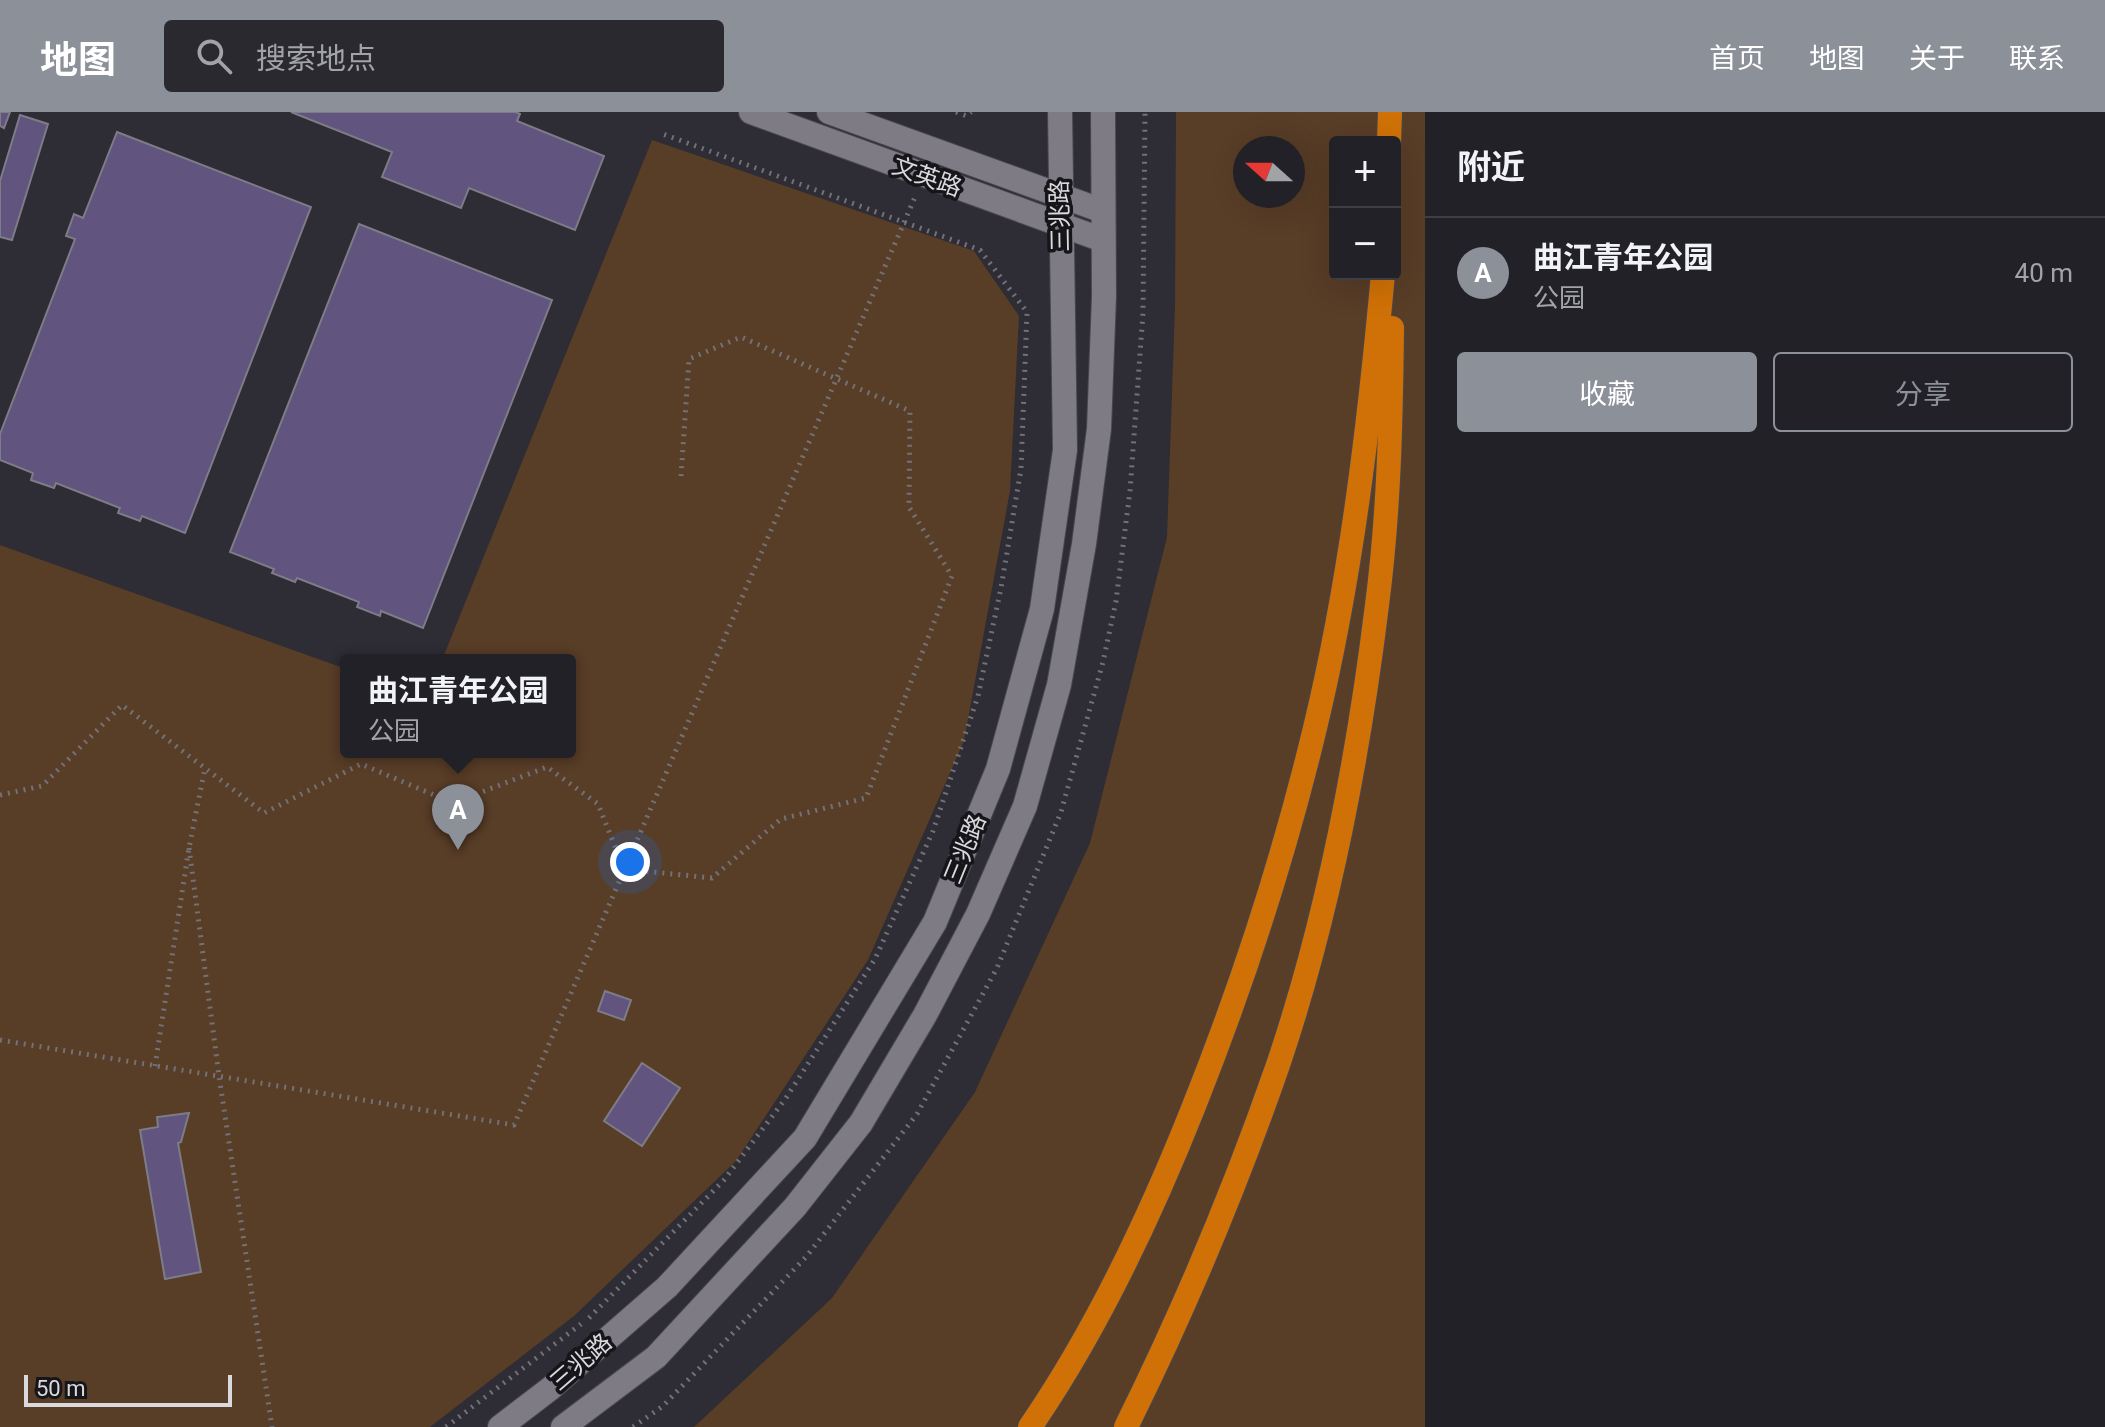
<!DOCTYPE html>
<html lang="zh">
<meta charset="utf-8">
<style>
:root{--surface:#222127;--page:#2a292f;--text:#f1f3f6;--muted:#a2a3a7;--line:#3f3e44;--accent:#8c9099}
body{margin:0;font-family:Roboto,"Noto Sans SC",sans-serif;background:var(--page);color:var(--text)}
.controls{position:absolute;right:24px;top:24px;display:grid;overflow:hidden;border-radius:8px;box-shadow:0 8px 32px #0002}
.controls button{width:72px;height:72px;display:grid;place-items:center;padding:0;border:0;border-bottom:2px solid var(--line);background:var(--surface);color:var(--text);font:40px sans-serif}
.compass{position:absolute;left:1233px;top:24px;width:72px;height:72px;border-radius:50%;background:var(--surface);box-shadow:0 8px 32px #0002;rotate:291deg}
.scale{position:absolute;left:24px;bottom:20px;width:208px;box-sizing:border-box;padding-left:8px;border:4px solid #dad9de;border-top:0;font-size:22px;line-height:28px;white-space:nowrap;color:#dad9de;-webkit-text-stroke:6px #161519;paint-order:stroke}
.you{position:absolute;left:630px;top:750px;width:28px;height:28px;margin:-20px;border:6px solid #fff;border-radius:50%;background:#1a73e8;box-shadow:0 0 0 12px #1a73e833}
.badge{display:grid;place-items:center;width:52px;height:52px;border-radius:50%;background:var(--accent);color:#fff;font-size:26px;font-weight:700}
.pin{position:absolute;translate:-50% -66px;filter:drop-shadow(0 2px 4px #0008)}
.pin::after{content:'';position:absolute;top:42px;width:28px;height:24px;background:inherit;clip-path:polygon(0 0,100% 0,50% 100%)}
.popup{position:absolute;left:340px;top:542px;width:236px;height:104px;box-sizing:border-box;display:grid;place-content:center;border-radius:8px;background:var(--surface);filter:drop-shadow(0 2px 6px #0005);font-size:26px;white-space:nowrap;color:var(--muted)}
.popup b{font-size:30px;color:var(--text)}
.popup::after{content:'';position:absolute;left:50%;top:100%;margin-left:-16px;border:16px solid transparent;border-top-color:var(--surface)}
.list{margin:0;padding:0;list-style:none}
h2{display:flex;justify-content:space-between;align-items:center;height:104px;margin:0;padding:0 32px;font-size:34px}
h2 small{font-size:26px;font-weight:400;color:var(--muted)}
.list li{display:grid;grid-template-columns:52px 1fr auto;gap:24px;align-items:center;box-sizing:border-box;height:112px;padding:0 32px;border-top:2px solid var(--line)}
.list b{display:block;font-size:30px;white-space:nowrap}
.list p{margin:0;font-size:26px;white-space:nowrap;color:var(--muted)}
.list em{font-size:26px;font-style:normal;color:var(--muted)}
.actions{display:flex;gap:16px;padding:24px 32px}
.actions a{flex:1;padding:18px 0;border:2px solid var(--accent);border-radius:8px;text-align:center;font-size:28px;color:var(--accent)}
.actions .main{background:var(--accent);color:#fff}
.icon{flex:none;width:44px;height:44px;fill:none;stroke:currentColor;stroke-width:2;stroke-linecap:round;stroke-linejoin:round}
.map{position:relative;flex:none;width:1425px;height:1315px;overflow:hidden}
header{display:flex;align-items:center;gap:48px;box-sizing:border-box;height:112px;padding:0 40px;background:var(--accent);color:#fff}
header strong{font-size:38px}
nav{display:flex;gap:44px;margin-inline-start:auto;font-size:28px}
.search{width:560px;height:72px;background:var(--page);display:flex;align-items:center;gap:20px;box-sizing:border-box;padding:0 28px;border-radius:8px;color:var(--muted);font-size:30px}
main{display:flex}
aside{flex:1;background:var(--surface)}
.map>svg:first-child{display:block}
</style>
<header>
<strong>地图</strong>
<div class="search"><svg class="icon" aria-label="search" viewBox="0 0 24 24"><circle cx="10" cy="10" r="6"/><path d="M15 15l6 6"/></svg>搜索地点</div>
<nav><a>首页</a><a>地图</a><a>关于</a><a>联系</a></nav>
</header>
<main>
<div class="map">
<svg width="1425" height="1315" viewBox="0 0 1425 1315">
<rect width="100%" height="100%" fill="#2e2c34"/>
<!-- green -->
<g fill="#583d27" fill-rule="evenodd">
<path d="M1176 0H1425V1315H694L832 1186 975 980 1090 731 1167 425 1175 194ZM1335 30H1395V162H1335ZM1245 36H1293V84H1245Z"/>
<path d="M652 28 974 139 1019 204 1010 379 964 629 868 848 736 1049 574 1204 430 1315H0V433L346 557V640H570V548H438L444 543Z"/>
</g>
<!-- building -->
<g fill="#61547f" stroke="#7e7c86" stroke-width="2">
<path d="M0 0H10L4 16 0 14Z"/>
<path d="M291 0H516L520 2 517 9 604 44 575 118 469 76 461 96 382 65 392 40Z"/>
<path d="M20 3 48 12 12 128 0 125V69Z"/>
<path d="M117 20 311 95 185 421 142 404 140 409 118 401 120 396 56 371 54 376 31 368 33 361 0 348V322L75 127 66 124 74 102 83 106Z"/>
<path d="M359 112 552 188 423 516 381 499 380 504 357 495 359 490 297 466 295 470 272 461 274 457 230 440Z"/>
<path d="M605 879 631 888 624 908 598 899Z"/>
<path d="M642 951 680 976 642 1034 604 1009Z"/>
<path d="M189 1001 181 1030 178 1031 201 1160 165 1167 140 1018 158 1015 157 1005Z"/>
</g>
<g fill="none" stroke-linecap="round" stroke-linejoin="round">
<defs>
<g id="tertiary">
<path d="M751 0 1103 128"/>
<path d="M829 0 1103 99"/>
<path d="M500 1315 551 1276 667 1175 805 1026 935 810 998 657 1042 497 1065 338 1060 0"/>
<path d="M563 1315 656 1245 795 1095 861 1011 925 903 978 802 1025 694 1059 573 1084 432 1099 317 1104 184 1103 0"/>
</g>
<g id="motorway">
<path d="M1389 30 1390 0"/>
<path d="M1030 1315C1098 1216 1150 1105 1194 994 1243 871 1284 745 1315 616 1351 467 1369 314 1383 162"/>
<path d="M1126 1315C1184 1198 1235 1077 1278 953 1328 805 1358 648 1377 493 1389 401 1391 309 1392 216"/>
</g>
</defs>
<!-- tertiary casing -->
<use href="#tertiary" stroke="#49474e" stroke-width="26"/>
<!-- motorway casing -->
<use href="#motorway" stroke="#49474e" stroke-width="26"/>
<!-- path -->
<g stroke="#737178" stroke-width="5" stroke-dasharray="2 6" stroke-linecap="butt">
<path d="M956 0 967 4 971 0"/>
<path d="M0 683 42 674 122 593 264 701 361 652 453 691 547 655 598 692 624 757 712 766 781 707 866 686 952 464 909 395 910 299 741 225 689 247 681 365"/>
<path d="M189 736 219 964 272 1315"/>
<path d="M0 928 514 1013 915 85"/>
<path d="M155 954 189 736 205 656"/>
<path d="M589 1206 724 1068 786 986 875 847 933 719 978 584 1001 476 1021 357 1027 200 980 138 660 21"/>
<path d="M446 1315 581 1212"/>
<path d="M633 1315 663 1294 806 1145 917 1002 997 856 1061 700 1103 550 1116 489 1130 379 1143 201 1145 0"/>
</g>
<!-- tertiary -->
<use href="#tertiary" stroke="#7e7b85" stroke-width="24"/>
<!-- motorway -->
<use href="#motorway" stroke="#cf7106" stroke-width="24"/>
</g>
<g text-anchor="middle" dominant-baseline="central" stroke-width="7" stroke-linejoin="round" paint-order="stroke">
<!-- street labels -->
<g font-size="24" fill="#dad9de" stroke="#161519">
<text transform="translate(927 65) rotate(20)">文英路</text>
<text transform="translate(1060 104) rotate(-91)">三兆路</text>
<text transform="translate(965 737) rotate(-68)">三兆路</text>
<text transform="translate(581 1250) rotate(-41)">三兆路</text>
</g>
</g>
</svg>
<div class="controls">
<button>+</button>
<button>−</button>
</div>
<svg class="compass" viewBox="-18 -18 36 36"><path d="M0-13l5 13h-10z" fill="#e53935"/><path d="M0 13l5-13h-10z" fill="#a2a3a7"/></svg>
<div class="scale">50 m</div>
<div class="you"></div>
<div class="pin badge" style="left:458px;top:738px">A</div>
<div class="popup"><b>曲江青年公园</b>公园</div>
</div>
<aside>
<h2>附近<small></small></h2>
<ul class="list">
<li><span class="badge">A</span><div><b>曲江青年公园</b><p>公园</p></div><em>40 m</em></li>
</ul>
<div class="actions"><a class="main">收藏</a><a>分享</a></div>
</aside>
</main>
